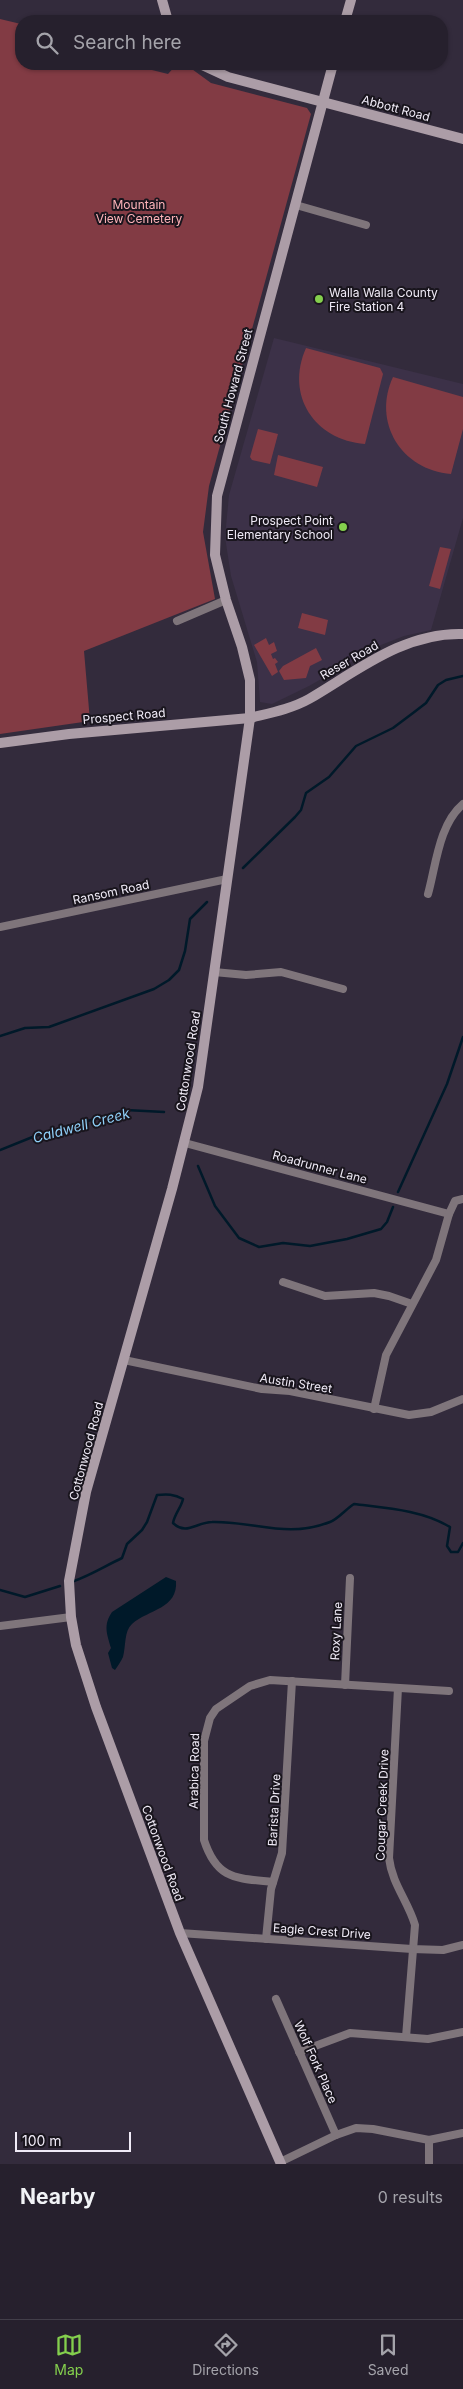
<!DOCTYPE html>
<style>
:root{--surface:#26202d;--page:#2e2835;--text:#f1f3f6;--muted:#a4a3aa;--line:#423e49;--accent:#84cf4d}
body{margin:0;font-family:Inter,sans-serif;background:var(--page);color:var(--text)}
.scale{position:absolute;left:15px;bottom:12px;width:116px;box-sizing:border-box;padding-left:5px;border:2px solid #f0ebf7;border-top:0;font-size:14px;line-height:18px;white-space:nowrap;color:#f0ebf7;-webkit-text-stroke:4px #19151d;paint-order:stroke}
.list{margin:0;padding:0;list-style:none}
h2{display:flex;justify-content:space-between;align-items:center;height:65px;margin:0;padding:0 20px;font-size:21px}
h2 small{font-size:16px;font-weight:400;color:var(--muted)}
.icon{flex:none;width:28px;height:28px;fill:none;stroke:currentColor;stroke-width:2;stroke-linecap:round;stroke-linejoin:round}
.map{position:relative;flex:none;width:463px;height:2164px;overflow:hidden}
.search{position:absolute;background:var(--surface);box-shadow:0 1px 4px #0004;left:15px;right:15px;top:15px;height:55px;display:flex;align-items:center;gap:12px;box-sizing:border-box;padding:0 18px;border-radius:20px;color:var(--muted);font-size:19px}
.sheet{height:155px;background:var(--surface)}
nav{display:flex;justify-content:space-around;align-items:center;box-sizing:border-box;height:70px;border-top:1px solid var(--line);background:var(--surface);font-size:14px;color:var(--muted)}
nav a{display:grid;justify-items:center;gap:2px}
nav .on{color:var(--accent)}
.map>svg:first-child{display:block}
</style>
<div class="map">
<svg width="463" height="2164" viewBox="0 0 463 2164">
<rect width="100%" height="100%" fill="#332b3c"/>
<!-- built -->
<path fill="#3c3148" d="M274 338 463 384V518L431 630 404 636 381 645 309 686 272 704 260 702 257 662 231 576 225 537 229 495Z"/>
<!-- green -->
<g fill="#823b44">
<path d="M0 19 21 24V64H151L152 70 168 74 177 64H185L211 83 307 108 311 114 209 486 203 532 215 599 84 651 90 721 0 734Z"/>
<path d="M306 348 380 368 383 374 365 444C314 440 285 395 306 348Z"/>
<path d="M393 377 463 397V429L451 474C401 470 372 422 393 377Z"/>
<path d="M258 429 278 434 270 464 252 460 250 457Z"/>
<path d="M278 455 323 467 317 487 274 475Z"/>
<path d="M440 547 451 549 440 589 429 586Z"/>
<path d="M302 613 328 620 325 635 298 628Z"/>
<path d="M266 638 269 645 274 642 277 651 271 654 273 659 275 658 278 662 275 664 278 672 272 676 254 645Z"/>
<path d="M316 648 322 660 310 666 306 678 284 680 279 671 283 666Z"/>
</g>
<!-- water -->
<path fill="#001929" d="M166 1577 176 1581C178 1609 149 1609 132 1624 124 1631 126 1646 123 1657 121 1661 118 1666 115 1670L112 1668 108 1653 111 1648C107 1634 103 1625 112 1612Z"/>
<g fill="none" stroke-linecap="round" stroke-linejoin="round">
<!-- stream -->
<g stroke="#001929" stroke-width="2.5">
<path d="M243 868 295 817 301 810 306 793 329 777 356 746 393 728 413 713 426 703 438 685 446 680 463 676"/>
<path d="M0 1036 25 1028 49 1027 154 989 169 980 179 970 185 951 190 919 207 902"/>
<path d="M0 1150 35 1136 126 1110 164 1112"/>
<path d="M198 1166 215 1206 239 1238 259 1247 283 1243 310 1246 347 1239 381 1229 387 1222 393 1207"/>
<path d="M398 1192 447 1084 463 1037"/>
<path d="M74 1581C91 1575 105 1566 122 1558L127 1544 142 1530 147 1522 157 1495C167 1494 174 1494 183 1499 181 1508 175 1513 173 1523 186 1536 197 1522 212 1522 255 1521 286 1539 330 1522 338 1519 346 1509 354 1504 386 1508 422 1510 450 1527L447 1546 451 1552H458L463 1543"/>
<path d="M0 1590 25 1597 60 1586"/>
</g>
<!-- street -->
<g stroke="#7f757b" stroke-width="8">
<path d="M296 205 366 225"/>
<path d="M177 621 226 600"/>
<path d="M428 894C436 865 439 824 463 804"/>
<path d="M0 927 227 879"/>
<path d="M214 972 246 975 281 972 343 989"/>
<path d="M185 1143 449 1214"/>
<path d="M283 1282 325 1296 374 1293 389 1296 412 1304"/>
<path d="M124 1360 262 1389 290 1391 409 1415 431 1412 463 1399"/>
<path d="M374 1409 386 1355 436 1260 449 1214 455 1201 463 1199"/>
<path d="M0 1626 71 1617"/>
<path d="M345 1685 350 1578"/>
<path d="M398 1688 389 1858C392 1884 408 1901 415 1925L406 2037"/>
<path d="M273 1882C236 1878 217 1880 204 1840V1741L210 1718 216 1709 250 1686 270 1680 449 1691"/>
<path d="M180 1933 412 1949 443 1950 463 1945"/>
<path d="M266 1939 271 1889 282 1853 292 1681"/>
<path d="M276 1999 336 2135"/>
<path d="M299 2052 350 2033 428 2039 463 2032"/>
<path d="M429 2140V2164"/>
<path d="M280 2162 336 2135 356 2128 373 2129 429 2140 463 2133"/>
</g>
<!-- secondary -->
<g stroke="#ac9da7" stroke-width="10">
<path d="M162 0 168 21"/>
<path d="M345 21 351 0"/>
<path d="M200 64 228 77 463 139"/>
<path d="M0 743 69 734 250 718C270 713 291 709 309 699 357 671 404 632 463 634"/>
<path d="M281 2164 180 1933 96 1707 76 1645 71 1617 69 1581 86 1492 172 1189 198 1087 250 718V680L242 647 226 600 215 555 217 496 333 64"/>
</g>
</g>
<!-- markers -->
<g fill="#84cf4d" stroke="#19151d" stroke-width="2">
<circle cx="319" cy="299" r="5"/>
<circle cx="343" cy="527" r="5"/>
</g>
<g text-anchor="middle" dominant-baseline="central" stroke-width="4" stroke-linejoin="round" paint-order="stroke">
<!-- street labels -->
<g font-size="12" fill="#f0ebf7" stroke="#19151d">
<text transform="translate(396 108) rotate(15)">Abbott Road</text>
<text transform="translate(233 386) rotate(-75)">South Howard Street</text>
<text transform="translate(349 660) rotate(-30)">Reser Road</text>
<text transform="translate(124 716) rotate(-5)">Prospect Road</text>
<text transform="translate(111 892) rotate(-12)">Ransom Road</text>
<text transform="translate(188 1061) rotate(-81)">Cottonwood Road</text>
<text transform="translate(320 1167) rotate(15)">Roadrunner Lane</text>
<text transform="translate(296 1383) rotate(9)">Austin Street</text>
<text transform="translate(86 1451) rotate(-75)">Cottonwood Road</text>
<text transform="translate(336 1631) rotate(-87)">Roxy Lane</text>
<text transform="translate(194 1771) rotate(-89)">Arabica Road</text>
<text transform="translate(382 1805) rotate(-88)">Cougar Creek Drive</text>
<text transform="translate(274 1810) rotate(-87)">Barista Drive</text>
<text transform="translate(163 1853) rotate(70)">Cottonwood Road</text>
<text transform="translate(322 1931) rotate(4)">Eagle Crest Drive</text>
<text transform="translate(316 2062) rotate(66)">Wolf Fork Place</text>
</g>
<!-- park labels -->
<g font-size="12" fill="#feb3b9" stroke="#19151d">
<text x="139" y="204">Mountain<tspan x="139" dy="14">View Cemetery</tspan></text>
</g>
<!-- poi labels -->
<g font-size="12" fill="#f0ebf7" stroke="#19151d" text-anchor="start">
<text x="329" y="292">Walla Walla County<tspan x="329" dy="14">Fire Station 4</tspan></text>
<text x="333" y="520" text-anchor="end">Prospect Point<tspan x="333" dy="14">Elementary School</tspan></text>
</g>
<!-- water labels -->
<g font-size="14" font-style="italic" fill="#8fd0f9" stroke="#19151d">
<text transform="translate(81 1125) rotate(-15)">Caldwell Creek</text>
</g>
</g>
</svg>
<div class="scale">100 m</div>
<div class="search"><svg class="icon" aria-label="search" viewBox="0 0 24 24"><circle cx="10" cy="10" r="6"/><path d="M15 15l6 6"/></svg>Search here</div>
</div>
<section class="sheet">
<h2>Nearby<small>0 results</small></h2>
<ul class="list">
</ul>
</section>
<nav>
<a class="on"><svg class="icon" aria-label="map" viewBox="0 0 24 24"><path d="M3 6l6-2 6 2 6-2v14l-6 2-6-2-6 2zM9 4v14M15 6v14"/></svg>Map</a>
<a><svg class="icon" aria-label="directions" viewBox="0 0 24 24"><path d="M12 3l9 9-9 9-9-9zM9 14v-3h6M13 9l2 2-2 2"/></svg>Directions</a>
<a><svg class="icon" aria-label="saved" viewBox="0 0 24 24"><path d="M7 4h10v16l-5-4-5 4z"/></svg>Saved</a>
</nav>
